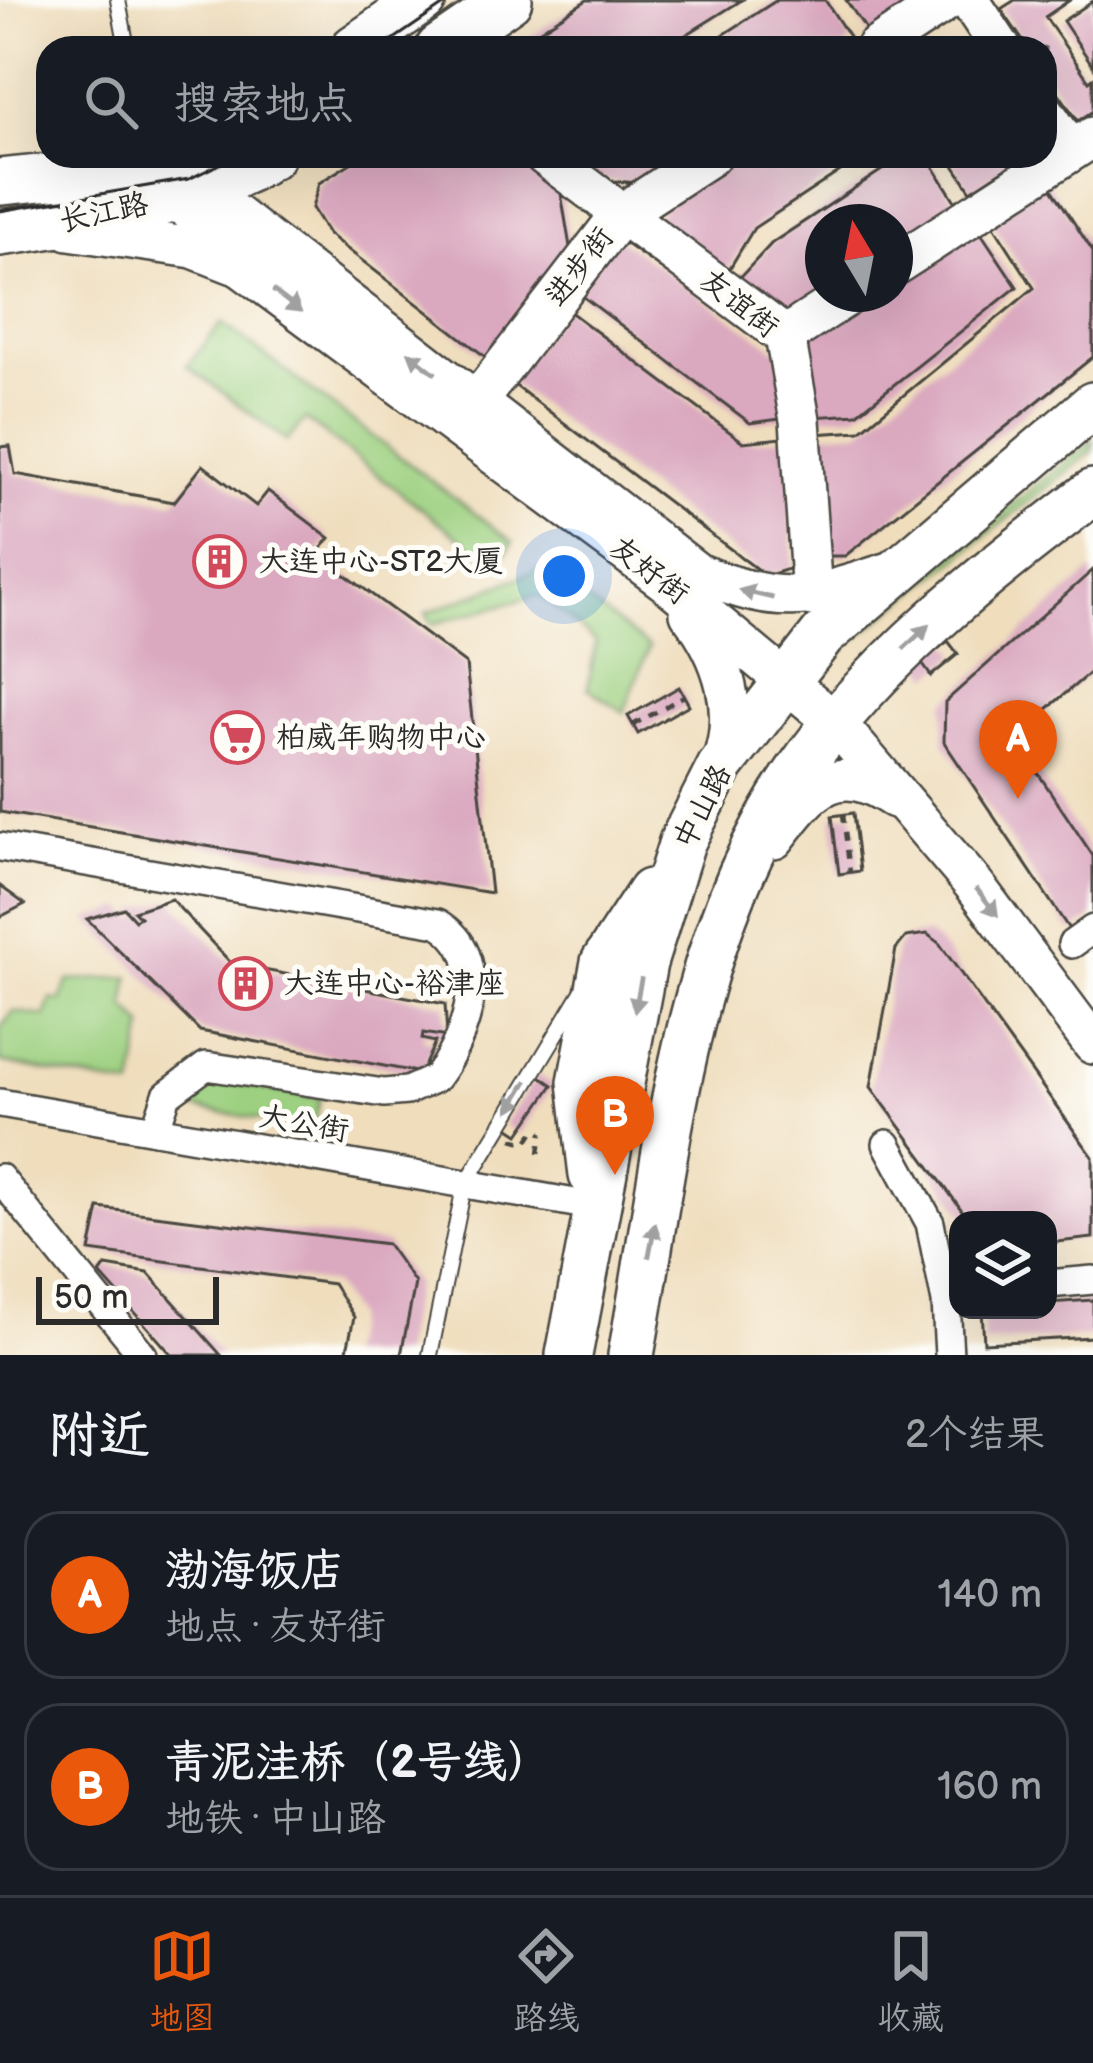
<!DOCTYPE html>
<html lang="zh">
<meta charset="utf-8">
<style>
:root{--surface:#171b24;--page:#242831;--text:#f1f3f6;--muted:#9ea1a6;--line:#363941;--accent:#ea580c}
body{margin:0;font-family:"Balsamiq Sans","LXGW WenKai TC",sans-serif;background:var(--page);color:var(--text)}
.controls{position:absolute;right:36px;bottom:36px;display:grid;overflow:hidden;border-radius:24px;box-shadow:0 12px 48px #0002}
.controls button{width:108px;height:108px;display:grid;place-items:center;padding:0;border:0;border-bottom:3px solid var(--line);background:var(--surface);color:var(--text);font:60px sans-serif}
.compass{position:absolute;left:805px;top:204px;width:108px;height:108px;border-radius:50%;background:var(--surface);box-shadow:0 12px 48px #0002;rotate:350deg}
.scale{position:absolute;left:36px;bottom:30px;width:183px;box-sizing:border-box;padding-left:12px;border:6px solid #2b2b2b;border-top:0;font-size:33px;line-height:42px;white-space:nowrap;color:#2b2b2b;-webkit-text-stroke:9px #fdfcf7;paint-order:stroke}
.you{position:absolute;left:564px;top:576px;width:42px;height:42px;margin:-30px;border:9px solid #fff;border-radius:50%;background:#1a73e8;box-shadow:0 0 0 18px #1a73e833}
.badge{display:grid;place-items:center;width:78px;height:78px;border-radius:50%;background:var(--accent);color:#fff;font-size:39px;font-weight:700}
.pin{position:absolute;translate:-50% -99px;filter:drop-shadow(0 3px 6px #0008)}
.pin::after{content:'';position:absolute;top:63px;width:42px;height:36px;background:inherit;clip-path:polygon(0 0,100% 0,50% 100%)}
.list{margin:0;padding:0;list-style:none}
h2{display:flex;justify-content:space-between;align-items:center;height:156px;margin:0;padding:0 48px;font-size:51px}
h2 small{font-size:39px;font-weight:400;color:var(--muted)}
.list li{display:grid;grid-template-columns:78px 1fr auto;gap:36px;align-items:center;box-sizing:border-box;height:168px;margin:0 24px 24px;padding:0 24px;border:3px solid var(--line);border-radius:36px}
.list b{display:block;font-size:45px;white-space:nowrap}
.list p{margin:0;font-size:39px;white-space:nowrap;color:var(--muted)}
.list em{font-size:39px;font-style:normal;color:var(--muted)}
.icon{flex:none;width:66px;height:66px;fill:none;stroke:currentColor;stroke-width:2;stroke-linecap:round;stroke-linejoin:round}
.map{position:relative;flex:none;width:1093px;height:1355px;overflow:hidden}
.search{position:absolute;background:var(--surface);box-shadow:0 12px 48px #0002;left:36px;right:36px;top:36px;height:132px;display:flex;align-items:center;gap:30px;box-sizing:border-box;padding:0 42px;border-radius:36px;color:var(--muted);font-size:45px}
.sheet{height:540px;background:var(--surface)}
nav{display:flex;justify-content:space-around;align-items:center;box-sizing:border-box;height:168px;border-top:3px solid var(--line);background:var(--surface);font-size:33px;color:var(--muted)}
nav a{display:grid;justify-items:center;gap:6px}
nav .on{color:var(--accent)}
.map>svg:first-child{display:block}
</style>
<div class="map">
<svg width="1093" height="1355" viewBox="0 0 1093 1355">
<rect width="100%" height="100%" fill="#fdfcf7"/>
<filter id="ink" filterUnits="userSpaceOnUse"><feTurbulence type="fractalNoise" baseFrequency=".00833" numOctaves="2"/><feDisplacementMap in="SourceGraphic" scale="24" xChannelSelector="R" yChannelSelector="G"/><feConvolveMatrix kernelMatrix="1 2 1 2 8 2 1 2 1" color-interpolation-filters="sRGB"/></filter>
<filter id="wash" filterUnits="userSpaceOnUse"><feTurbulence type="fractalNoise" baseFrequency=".004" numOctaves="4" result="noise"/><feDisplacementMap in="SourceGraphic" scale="48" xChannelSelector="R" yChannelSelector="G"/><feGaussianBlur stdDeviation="2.7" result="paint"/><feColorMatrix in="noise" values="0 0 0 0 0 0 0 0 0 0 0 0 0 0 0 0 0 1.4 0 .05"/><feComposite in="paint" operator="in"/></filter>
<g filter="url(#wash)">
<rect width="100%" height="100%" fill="#efddbc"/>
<!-- green -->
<g fill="#9dd080" stroke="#647e56" stroke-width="3">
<path d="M222 323 513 542 505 555 478 552 305 419 287 441 187 366Z"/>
<path d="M1093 440V451L840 651 835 646Z"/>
<path d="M544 568 649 647 624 712 588 688 596 641 539 595 432 624 426 613Z"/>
<path d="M130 977 125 1006 144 1026 133 1088 0 1062V1029L13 1011 45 1016 51 999 61 1001 68 981Z"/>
<path d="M216 1080 320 1098 314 1129 182 1106 183 1097 202 1082Z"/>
</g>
<g id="blocks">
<!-- building -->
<g fill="#daa8bf">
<path d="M587 0H742L665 48H512Z"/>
<path d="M777 0H825L852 41 843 48H703Z"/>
<path d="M846 0H937L874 41Z"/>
<path d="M1015 0H1070L1045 17 1089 81 1093 78V111L1078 121 1045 73V48H1028L1001 9Z"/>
<path d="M1093 1V66L1063 21Z"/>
<path d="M362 156H518L560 187 572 259 492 362 328 234 312 208 319 183Z"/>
<path d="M577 156H679L639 183 601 180Z"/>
<path d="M734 156H863L754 228 725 276 654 222 666 202Z"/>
<path d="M903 156H927L958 206 895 248V222H823V296L791 317 733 285 772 243Z"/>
<path d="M948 156H1025L971 191Z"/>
<path d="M1047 181 1093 252V357L845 556H829L822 546 814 434 860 431 1034 288 989 218Z"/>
<path d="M975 224 1017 287 857 414 813 417 797 342 869 294H895V277Z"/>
<path d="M616 237 777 350 788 418 750 423 577 292Z"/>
<path d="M565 308 743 442 792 437V568L766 576 509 381Z"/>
<path d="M10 446 15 474 174 502 203 465 256 506 268 491 330 538 317 554 466 664 491 893 0 812V447Z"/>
<path d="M1093 570V670L1014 737 1093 856V918L1071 932 944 742 945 702Z"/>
<path d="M948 641 958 654 931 676 921 662Z"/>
<path d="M679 687 689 705 638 734 628 716Z"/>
<path d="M853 813 860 871 839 874 832 816Z"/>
<path d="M0 886 25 904 0 917Z"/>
<path d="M171 899 232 964 445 1004 447 1037 423 1033 422 1039 435 1042 421 1073 200 1031 87 919 124 908 135 920 140 917 134 911Z"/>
<path d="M927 934 939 943 1093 1157V1238L1048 1243V1220H969L871 1087 896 949 906 937Z"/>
<path d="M538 1075 553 1085 519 1134 504 1124Z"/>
<path d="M99 1208 387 1244 415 1283 401 1355H346L354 1317 333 1284 90 1251Z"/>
<path d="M106 1266 148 1273 221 1355H172L100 1274Z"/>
<path d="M1093 1300V1337L984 1343 982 1310H1048V1303Z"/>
</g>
</g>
</g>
<g filter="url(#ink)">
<use href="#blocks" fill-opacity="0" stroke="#484641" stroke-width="3"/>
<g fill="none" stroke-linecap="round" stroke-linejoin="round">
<defs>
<g id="lane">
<path d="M118 0 127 48"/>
<path d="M430 1355 464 1187 583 990"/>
</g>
<g id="street">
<path d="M0 847 438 923C494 956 468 1035 436 1078L407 1091 384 1093 206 1066 167 1095 155 1130"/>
<path d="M1072 944 1093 929"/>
<path d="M0 1103 598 1207"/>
<path d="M887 1144 930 1223 946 1302 949 1355"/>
<path d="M0 1178 143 1355"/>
<path d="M1048 1284 1093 1280"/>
</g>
<g id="secondary">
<path d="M969 0 1001 48"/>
<path d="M875 48 948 0"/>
<path d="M1045 113 1071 151"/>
<path d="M545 156 785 336 800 420 812 596"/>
<path d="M158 176 241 267 669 584 836 723 976 887 1093 1044"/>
<path d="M190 180 697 573C785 608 806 599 893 571"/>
<path d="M69 230 193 248 234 264"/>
<path d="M895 265 1093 137"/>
<path d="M785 336 850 294"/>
<path d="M475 404 621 214 710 156"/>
<path d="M690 613C724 657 741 712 721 764"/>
<path d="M774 839C812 790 834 758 894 798"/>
</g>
<g id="primary">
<path d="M354 48 423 0"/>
<path d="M439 48 509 0"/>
<path d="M0 182 140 168 180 156"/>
<path d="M0 233C90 220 194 206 271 156"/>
<path d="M592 1175 581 1082 604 962 650 892"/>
<path d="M569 1355 644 963 682 842 720 767 823 635 1093 405"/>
<path d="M631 1355C667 1160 682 940 797 773 875 659 985 575 1093 492"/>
</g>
</defs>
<!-- lane casing -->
<use href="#lane" stroke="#484641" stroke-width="18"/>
<!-- street casing -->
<use href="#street" stroke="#484641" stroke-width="32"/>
<!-- secondary casing -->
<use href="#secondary" stroke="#484641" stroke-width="44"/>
<!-- primary casing -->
<use href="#primary" stroke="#484641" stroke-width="50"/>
<!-- path -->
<g stroke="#484641" stroke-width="4.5" stroke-dasharray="9 9" stroke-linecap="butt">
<path d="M633 725 684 696"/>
<path d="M843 814 850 873"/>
<path d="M512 1139 526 1143 534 1131 542 1132"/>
<path d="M539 1153 542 1132"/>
</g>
<!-- lane -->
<use href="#lane" stroke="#fff" stroke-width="14"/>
<!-- street -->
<use href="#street" stroke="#fff" stroke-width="27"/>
<!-- secondary -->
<use href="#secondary" stroke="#fff" stroke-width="39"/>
<!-- primary -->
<use href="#primary" stroke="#fff" stroke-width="45"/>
<!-- tram -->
<g stroke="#2b2b2b" stroke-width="3">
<path d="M381 48 451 0"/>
<path d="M0 211 189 179 236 156"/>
</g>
</g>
<!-- one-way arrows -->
<defs><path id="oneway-solid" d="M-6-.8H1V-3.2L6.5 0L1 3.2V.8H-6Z" transform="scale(3)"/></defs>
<g fill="#a0a0a0">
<use href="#oneway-solid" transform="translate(287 301) rotate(37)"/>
<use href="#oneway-solid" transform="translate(422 363) rotate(-142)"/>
<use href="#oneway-solid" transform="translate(756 594) rotate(-167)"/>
<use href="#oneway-solid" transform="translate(916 637) rotate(-43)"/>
<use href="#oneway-solid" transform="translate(987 902) rotate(52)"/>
<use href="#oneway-solid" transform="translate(638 995) rotate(101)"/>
<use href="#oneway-solid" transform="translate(518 1096) rotate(121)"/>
<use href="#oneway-solid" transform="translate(652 1240) rotate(-79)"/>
</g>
</g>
<!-- icons -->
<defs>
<symbol id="building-ring" viewBox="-11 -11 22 22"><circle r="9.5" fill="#fdfcf7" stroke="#d1495b" stroke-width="1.5"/><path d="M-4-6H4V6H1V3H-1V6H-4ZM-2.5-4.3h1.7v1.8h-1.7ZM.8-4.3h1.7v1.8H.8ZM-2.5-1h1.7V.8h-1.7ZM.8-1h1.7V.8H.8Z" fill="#d1495b"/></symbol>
<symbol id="supermarket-ring" viewBox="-11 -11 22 22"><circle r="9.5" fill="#fdfcf7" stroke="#d1495b" stroke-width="1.5"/><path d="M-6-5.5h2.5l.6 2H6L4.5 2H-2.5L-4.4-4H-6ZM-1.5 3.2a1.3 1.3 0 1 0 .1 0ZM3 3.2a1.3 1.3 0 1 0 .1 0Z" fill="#d1495b"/></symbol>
</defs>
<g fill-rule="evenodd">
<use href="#building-ring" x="190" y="532" width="59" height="59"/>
<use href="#supermarket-ring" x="208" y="708" width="59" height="59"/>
<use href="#building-ring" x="216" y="954" width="59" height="59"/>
</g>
<g text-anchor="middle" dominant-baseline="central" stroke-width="10" stroke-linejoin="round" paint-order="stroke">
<!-- street labels -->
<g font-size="30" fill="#2b2b2b" stroke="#fdfcf7">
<text transform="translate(104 213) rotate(-12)">长江路</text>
<text transform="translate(580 267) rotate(-53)">进步街</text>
<text transform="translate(739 304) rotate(38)">友谊街</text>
<text transform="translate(649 571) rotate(37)">友好街</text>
<text transform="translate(703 807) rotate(-63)">中山路</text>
<text transform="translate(304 1124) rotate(10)">大公街</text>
</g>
<!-- poi labels -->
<g font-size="30" fill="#2b2b2b" stroke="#fdfcf7" text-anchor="start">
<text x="259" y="562">大连中心-ST2大厦</text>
<text x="276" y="738">柏威年购物中心</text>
<text x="284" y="984">大连中心-裕津座</text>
</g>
</g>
</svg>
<div class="controls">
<button><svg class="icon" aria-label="layers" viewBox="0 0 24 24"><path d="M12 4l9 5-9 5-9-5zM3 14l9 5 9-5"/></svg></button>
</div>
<svg class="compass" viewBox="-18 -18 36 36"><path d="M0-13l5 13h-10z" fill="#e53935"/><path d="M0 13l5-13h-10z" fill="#9ea1a6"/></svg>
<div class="scale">50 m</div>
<div class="you"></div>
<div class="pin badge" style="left:1018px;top:799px">A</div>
<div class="pin badge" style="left:615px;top:1175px">B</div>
<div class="search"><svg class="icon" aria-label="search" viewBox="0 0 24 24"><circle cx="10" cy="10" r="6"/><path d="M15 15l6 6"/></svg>搜索地点</div>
</div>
<section class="sheet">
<h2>附近<small>2个结果</small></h2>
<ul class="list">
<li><span class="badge">A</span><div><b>渤海饭店</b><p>地点 · 友好街</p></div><em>140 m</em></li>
<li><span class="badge">B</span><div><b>青泥洼桥（2号线）</b><p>地铁 · 中山路</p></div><em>160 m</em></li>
</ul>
</section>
<nav>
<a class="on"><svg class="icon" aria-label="map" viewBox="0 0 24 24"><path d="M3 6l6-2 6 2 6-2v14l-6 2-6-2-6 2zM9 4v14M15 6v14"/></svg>地图</a>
<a><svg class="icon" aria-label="directions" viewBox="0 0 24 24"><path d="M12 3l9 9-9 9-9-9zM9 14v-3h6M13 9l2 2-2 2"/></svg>路线</a>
<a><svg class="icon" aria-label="saved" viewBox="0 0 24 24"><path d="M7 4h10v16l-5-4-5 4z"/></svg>收藏</a>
</nav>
